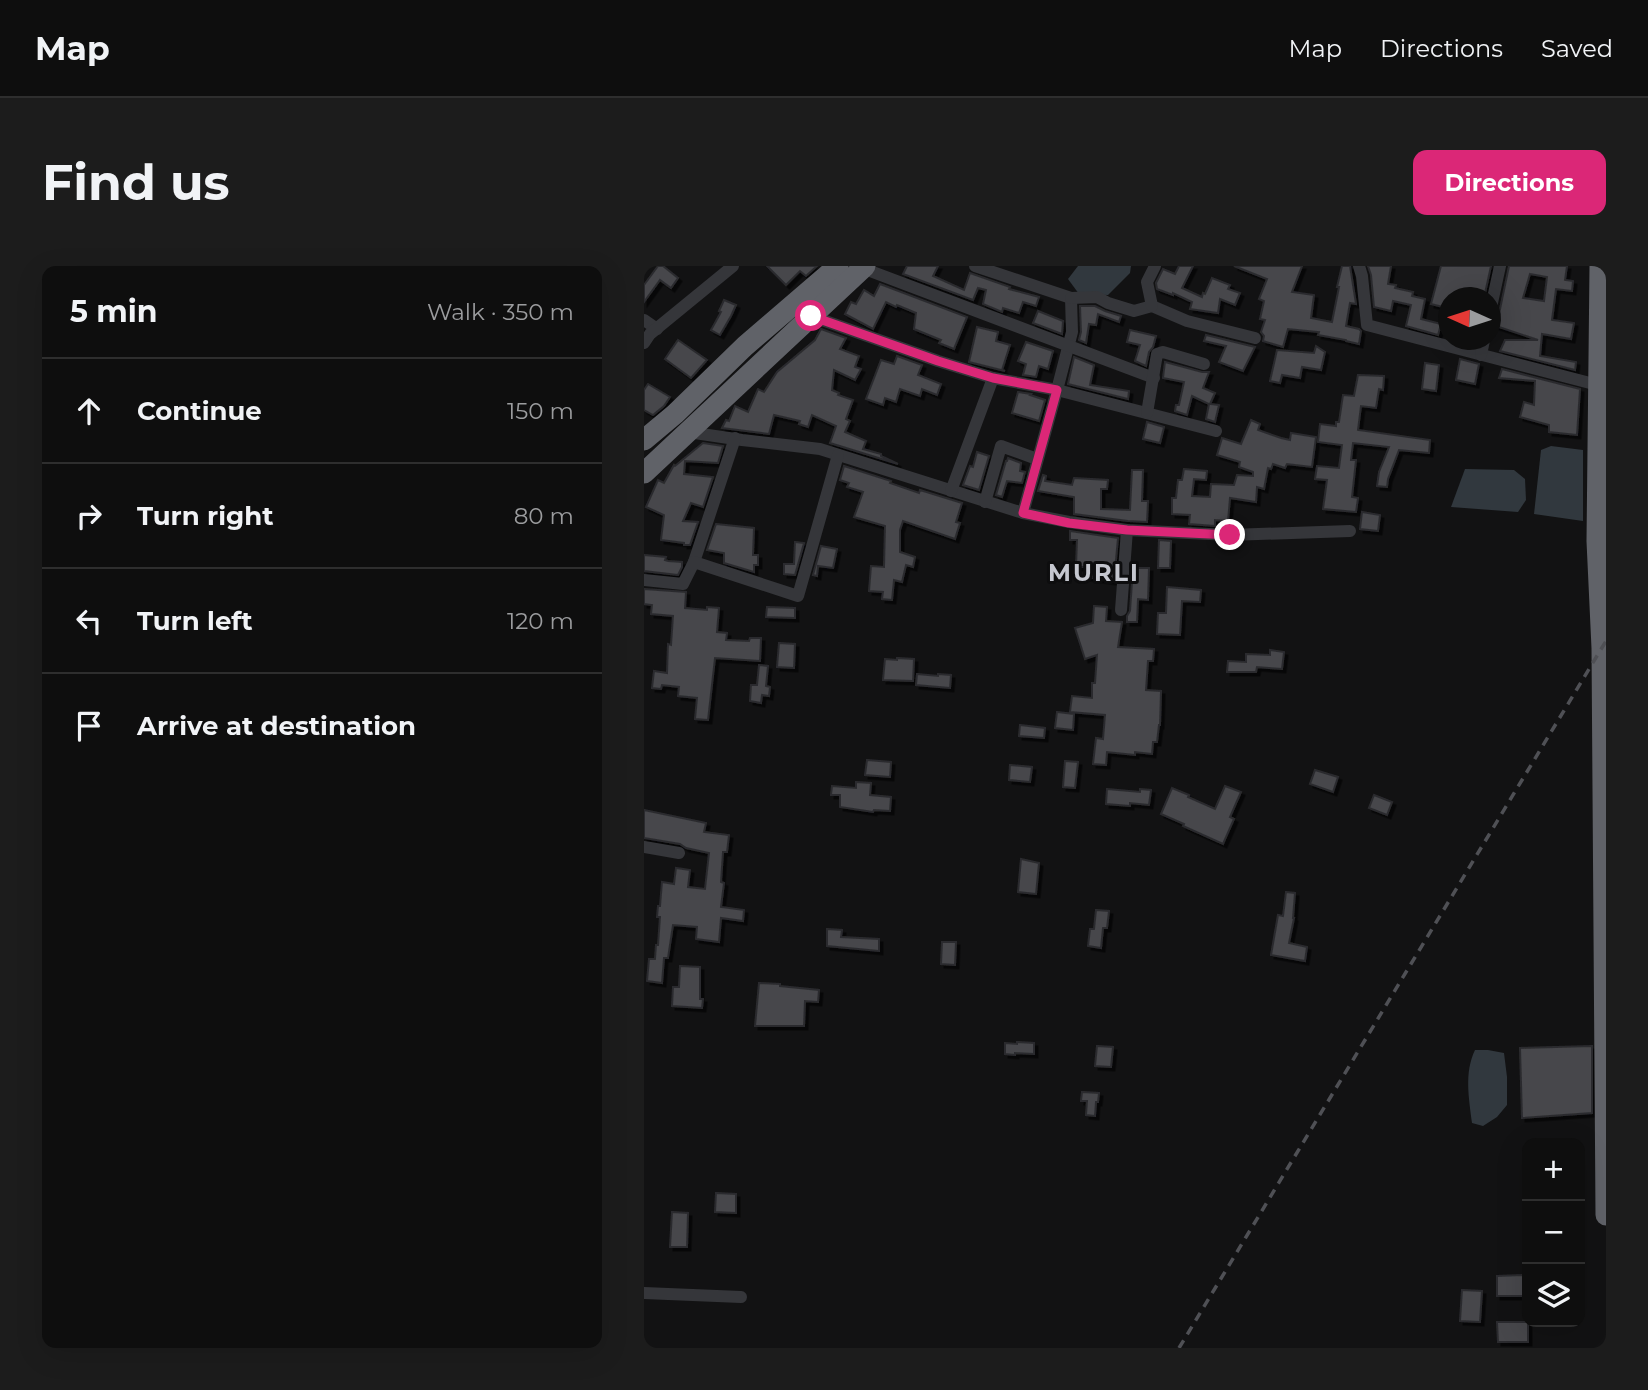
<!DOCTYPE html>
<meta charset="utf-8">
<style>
:root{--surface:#0e0e0e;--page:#1c1c1c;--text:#f1f3f6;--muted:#9b9c9e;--line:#2e2e2e;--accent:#db2777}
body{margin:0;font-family:Montserrat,sans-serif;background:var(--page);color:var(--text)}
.controls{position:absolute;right:21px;bottom:21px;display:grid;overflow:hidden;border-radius:14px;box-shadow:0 7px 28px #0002}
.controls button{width:63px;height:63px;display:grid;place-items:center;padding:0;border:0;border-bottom:2px solid var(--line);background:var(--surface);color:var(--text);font:35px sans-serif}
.compass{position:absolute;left:794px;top:21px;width:63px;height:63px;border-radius:50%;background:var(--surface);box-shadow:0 7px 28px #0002;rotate:273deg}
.stop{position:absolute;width:21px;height:21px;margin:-16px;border:5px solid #db2777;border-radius:50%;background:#fff}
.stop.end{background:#db2777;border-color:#fff;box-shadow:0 2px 7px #0008}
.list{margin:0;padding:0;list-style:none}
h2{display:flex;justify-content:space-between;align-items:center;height:91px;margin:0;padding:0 28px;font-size:30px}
h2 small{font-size:23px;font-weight:400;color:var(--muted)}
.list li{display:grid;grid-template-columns:46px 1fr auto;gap:21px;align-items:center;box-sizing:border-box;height:105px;padding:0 28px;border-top:2px solid var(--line)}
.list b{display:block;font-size:26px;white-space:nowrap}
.list em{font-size:23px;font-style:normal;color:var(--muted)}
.icon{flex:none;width:38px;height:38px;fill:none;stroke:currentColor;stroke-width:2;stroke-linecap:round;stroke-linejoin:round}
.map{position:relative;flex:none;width:962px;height:1082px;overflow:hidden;border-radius:14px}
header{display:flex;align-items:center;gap:42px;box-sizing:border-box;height:98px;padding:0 35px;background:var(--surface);border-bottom:2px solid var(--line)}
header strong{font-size:33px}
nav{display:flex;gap:38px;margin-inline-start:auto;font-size:24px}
.intro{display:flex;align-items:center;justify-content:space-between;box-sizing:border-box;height:168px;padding:0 42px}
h1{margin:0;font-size:49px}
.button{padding:18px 32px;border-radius:14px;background:var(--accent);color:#fff;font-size:24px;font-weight:700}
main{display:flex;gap:42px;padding:0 42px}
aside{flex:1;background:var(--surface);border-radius:14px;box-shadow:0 7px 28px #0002}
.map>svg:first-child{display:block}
</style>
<header>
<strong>Map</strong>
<nav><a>Map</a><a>Directions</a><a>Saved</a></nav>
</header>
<div class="intro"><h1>Find us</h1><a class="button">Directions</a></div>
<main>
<aside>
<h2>5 min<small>Walk · 350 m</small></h2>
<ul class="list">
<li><svg class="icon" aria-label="ahead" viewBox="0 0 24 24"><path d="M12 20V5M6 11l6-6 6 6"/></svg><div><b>Continue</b></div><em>150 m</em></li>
<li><svg class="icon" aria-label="right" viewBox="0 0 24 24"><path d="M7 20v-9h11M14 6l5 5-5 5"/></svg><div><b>Turn right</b></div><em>80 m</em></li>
<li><svg class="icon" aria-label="left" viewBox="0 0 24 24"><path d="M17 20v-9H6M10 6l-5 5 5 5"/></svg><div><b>Turn left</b></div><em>120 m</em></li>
<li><svg class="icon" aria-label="arrive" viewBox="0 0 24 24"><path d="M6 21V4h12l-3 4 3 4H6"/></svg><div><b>Arrive at destination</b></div></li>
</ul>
</aside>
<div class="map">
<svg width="962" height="1082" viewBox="0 0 962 1082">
<defs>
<filter id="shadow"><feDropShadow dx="3.5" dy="3.5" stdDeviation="0" flood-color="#0009"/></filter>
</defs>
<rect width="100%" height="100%" fill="#121213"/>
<!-- water -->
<g fill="#31383e">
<path d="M434 0H487L486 7 464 29 435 28 424 13Z"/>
<path d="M907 180 939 184V255L890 248 897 184Z"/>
<path d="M821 203 870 204 881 213 882 234 874 246 807 241Z"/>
<path d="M831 784H844L860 787 863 811V839L853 851 839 860 828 857C825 832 820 807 831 784Z"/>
</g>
<!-- building -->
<g fill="#46474b" stroke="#2c2c2f" stroke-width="2" fill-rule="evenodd" filter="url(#shadow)">
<path d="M14 0H19L34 12 27 22 16 14 0 36V19Z"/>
<path d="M123 0H173L162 10 156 5 142 19Z"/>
<path d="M263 0H294L289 10 320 24 326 7 366 21 365 23 395 31 392 40 379 36 375 47 359 42 358 46 339 38 342 24 334 22 329 34 259 8Z"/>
<path d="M535 0H549L538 22 558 31 559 27 561 28 568 12 586 19 584 23 596 27 591 39 576 33 574 47 546 43 548 36 529 27V29L513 23 512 17 519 3 531 8Z"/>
<path d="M590 0H658L648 26 670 29 667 52 688 56 695 21H693L698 0H706L712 38 706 37 702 60 715 63 717 65 715 78 702 75V74L674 69 675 66 644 63 639 81 619 75 620 70 617 66 621 54 616 53 620 35 615 33 623 13Z"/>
<path d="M724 0H747L744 18 752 19 751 22 769 26 768 30 781 33 777 53 797 58 794 69 762 60 767 39 749 35 747 45 730 41 727 9Z"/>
<path d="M797 0H847L840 32H804L803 42 787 38Z"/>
<path d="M865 0H923L921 14 929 15 928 25 912 23 908 54 930 57 927 73 898 68 896 90 932 96 931 104 856 85 861 74H894L852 60V57L847 56 855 48ZM886 8 903 11 900 35 879 32Z"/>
<path d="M236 18 323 51 310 83 295 77 297 74 270 63 272 47 253 39 252 41 242 36 229 63 201 48 207 36 212 38 220 24 230 30Z"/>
<path d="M80 34 92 39 87 50 76 69 67 64 77 46 75 45Z"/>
<path d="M436 40H451L461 45 477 50 475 56 454 48 452 59 445 58 442 77 435 74 437 66Z"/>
<path d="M394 45 419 55 418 68 389 57Z"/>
<path d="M333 61 354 66 352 75 366 79 358 104 361 105 325 96Z"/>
<path d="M177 63 202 72 196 83 215 90 211 101 217 103 211 114 190 104 188 124 195 127 194 129 209 134 202 153 206 155 201 166 222 175 219 183 237 188V190L254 198 186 177 192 160 168 149 164 161 155 158 156 155 130 149 125 168 78 162 82 154 85 155 91 140 104 146 114 123 120 126 133 106 171 74Z"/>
<path d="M486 64 512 70 509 81 505 86 502 100 491 95 496 79 483 76Z"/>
<path d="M562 69 611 81 599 105 575 96 582 80 560 75Z"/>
<path d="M34 74 63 94 47 112 21 93Z"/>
<path d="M382 76 409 85 404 103 395 100 392 111 379 109 382 98 374 95Z"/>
<path d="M672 80 681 86 677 104 658 101 656 112 638 109 636 117 626 115 633 84 670 87Z"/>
<path d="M253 90 278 99 274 109 297 118 293 129 278 123 276 130 256 123 252 136 241 132 239 139 222 133 237 94 250 98Z"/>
<path d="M430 91 450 99 446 119 485 125 484 133 424 118Z"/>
<path d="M816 93 835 98 831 118 812 114Z"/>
<path d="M521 96 558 106H565L559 122 571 127 566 138 575 139 571 156 562 153 565 138 548 130 543 149 531 145 532 139H535L540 116 519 112Z"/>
<path d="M781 97 795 99 792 125 778 123Z"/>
<path d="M858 103 936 123 933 169 905 166V159L876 151 880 136 890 139 891 115 855 112Z"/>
<path d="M714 109 740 110 739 124 735 123 732 142 717 140 714 164 786 174 785 187 755 184 744 213 743 221 733 220 735 206 745 181 709 177 707 194H712L708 231 714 232 712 246 679 243 683 214 671 213 673 200 695 202 698 179 674 176 676 158 692 160V156H695L699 129 710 130Z"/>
<path d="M4 118 26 131 20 140 9 149 0 144V124Z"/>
<path d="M374 126 387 128 386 129 401 134 395 155 368 147Z"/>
<path d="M607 154 616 158 614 164 637 172 646 174 647 167 672 171 668 201 643 198 641 202 629 198 627 203 624 202 620 223 613 221 612 236 586 232 584 255 571 254V260L545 258 546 249 528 248V232H532L534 214H538L540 203 563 205 562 214 550 213 548 230 566 231 567 218 590 219 593 209 609 210V206L595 201 596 196 573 189 578 172 597 178Z"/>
<path d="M503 156 520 161 516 177 499 173Z"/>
<path d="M59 177 79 180 74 197 41 195 40 208 69 211 59 241 47 237 39 255 54 256 46 279H40V277L17 274 20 249 2 241 14 214 20 217 30 199 31 200Z"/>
<path d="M333 186 345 190 335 224 319 219 326 200 329 201Z"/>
<path d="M364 192 377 197 376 205 381 206 378 217 363 215 358 231 352 229 362 195H363Z"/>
<path d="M200 200 247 215 246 217 275 227 276 224 318 237 312 256 316 257 311 273 259 255 256 264V286L271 291 269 301 262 299 258 316 250 314 248 334 238 333 239 326 225 325 227 300 240 301 241 260 210 251 219 226 203 221 205 217 196 214Z"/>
<path d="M488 204H499L498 235H504L503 256 484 255 430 248V231L394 225 399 209 402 210 401 215 428 219 430 212 464 214 463 223H457V243L486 244Z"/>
<path d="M718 246 736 249 734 265 716 263Z"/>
<path d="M72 258 110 262 109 289H114V299H110V306L80 297V287L63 284Z"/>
<path d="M426 265 474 272 470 315 442 311V301H432L433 274H426Z"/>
<path d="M515 274 527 275 526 302H514Z"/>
<path d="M151 276 160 277 151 309 140 308V298H150Z"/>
<path d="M177 280 193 283 189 302 174 300 173 310 169 309Z"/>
<path d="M0 289 22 291 21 294 24 295 38 296V301L34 309 0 305Z"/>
<path d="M489 302H505L504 334 494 333 493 356H483V350L486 345Z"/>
<path d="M523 321 557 324 556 336 538 335 536 369 513 368 514 347H522Z"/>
<path d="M0 323 42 326 41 342 63 344V341L75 342 73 366 83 367 82 374 105 375 106 372H117L116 395 71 392 64 454 51 453 53 432 34 430 35 421 18 419 17 423 8 422 10 405 23 407 24 378 27 379 29 350 7 348 8 339 0 338Z"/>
<path d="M450 340 463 341 462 355 478 356 474 381 510 383 509 395H504L502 424 517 425 516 459H515L513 476H509L508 488 491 486V489L463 486 462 499 449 498 452 472 459 473 461 449 426 446 428 430 448 432V417H451L453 389 441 393 431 362 449 357Z"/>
<path d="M123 341 151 342V352L122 351Z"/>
<path d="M135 377 151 378 150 402 133 401Z"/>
<path d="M626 384 640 386 638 403 613 401 612 406H583L584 395 602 396V388L626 389Z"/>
<path d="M253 392 270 393 269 415 239 414 241 393 253 394Z"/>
<path d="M115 399 124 400 122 420 126 421 125 430 118 429 117 437 106 435 107 419H113Z"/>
<path d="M273 408 294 410V408L307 409 306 422 272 419Z"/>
<path d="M413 446 430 448 429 464 411 462Z"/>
<path d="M376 459 401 462 400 472 375 470Z"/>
<path d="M223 494 247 496 246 511 221 509Z"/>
<path d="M421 495 434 496 431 522 419 521Z"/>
<path d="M366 499 388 501 386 516 365 514Z"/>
<path d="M671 504 694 511 689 526 666 518Z"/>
<path d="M212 516 227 517 226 529 247 531 246 545 230 544 229 546 196 541V529H187L188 520 212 522Z"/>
<path d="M581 520 597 526 586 551 590 553 579 578 539 560 540 558 517 548 528 522 545 529 544 531 571 543Z"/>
<path d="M463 523 496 526V523L507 524 505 539 486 537V540L462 538Z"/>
<path d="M730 529 748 536 743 549 725 542Z"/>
<path d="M0 544 62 557 60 566 85 569 83 586H79L77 616 80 617 77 641 100 644 99 655 77 652 75 676 52 673 53 661 29 659 24 692H20L18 717 3 715 5 693H11L12 679H14L16 651H13L14 640H16L18 616 30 618 32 602 46 604 44 621 61 623 65 587 42 582 36 578 0 572Z"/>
<path d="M377 593 395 597 392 628 374 626Z"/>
<path d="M642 626 651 627 649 652H650L645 677 663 681 661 695 627 689 634 649 639 650Z"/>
<path d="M452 644 465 645 463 662H459L457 682 444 680 446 663H450Z"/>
<path d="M183 663 198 664 197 671 235 673V685L183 680Z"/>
<path d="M298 676H312L311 699 297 698Z"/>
<path d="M36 700 56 701V733H59L58 742 28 740 29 721H35Z"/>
<path d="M115 717 136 718V720L175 724 174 736 161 735 160 760H111Z"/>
<path d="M373 776 390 777V788L371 787V789L361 788V777L373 778Z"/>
<path d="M453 780 469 781 467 801 451 800Z"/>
<path d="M948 780V847L878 852 876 782Z"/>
<path d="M438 826 455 827 454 836H452L451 850 442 849 443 835H437Z"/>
<path d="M72 927 92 928V947L71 946Z"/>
<path d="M28 946 44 947 43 981H26Z"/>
<path d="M879 1009V1030H853V1010Z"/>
<path d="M818 1024 838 1025 836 1056 816 1055Z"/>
<path d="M853 1056H884V1076H854Z"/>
</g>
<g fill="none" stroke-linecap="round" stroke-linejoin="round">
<!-- street -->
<g stroke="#35363a" stroke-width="12">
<path d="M331 0 427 32 428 66 413 124 379 247"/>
<path d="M715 0 718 10 723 59 946 117"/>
<path d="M218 2 510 112"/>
<path d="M427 32 453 31 464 37 490 45 508 40 543 55 611 72"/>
<path d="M508 40 503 16 511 0"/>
<path d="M846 46 856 0"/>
<path d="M167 50 294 95 349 112 413 124 572 165"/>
<path d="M0 54 13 63"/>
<path d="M0 77 6 68 89 0"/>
<path d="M837 89 840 74"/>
<path d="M503 147 513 88 519 86 560 98"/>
<path d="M44 166 98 174 176 183 379 247 425 256 483 264 586 269 706 265"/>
<path d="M307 225 349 112"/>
<path d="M341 236 357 180 393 193"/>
<path d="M50 296 91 172"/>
<path d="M0 314 39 318 50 296 154 330 194 189"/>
<path d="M477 344 483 264"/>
<path d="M0 581 35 587"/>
<path d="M0 1027 97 1031"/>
</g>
<!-- highway -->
<g stroke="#606268" stroke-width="21">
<path d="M956 0 953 275 958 382 962 949"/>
<path d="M0 174 31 148 101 80 194 0"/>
<path d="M0 207 221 0"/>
</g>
<!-- rail -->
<path stroke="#4f5055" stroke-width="3.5" stroke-dasharray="9 7" stroke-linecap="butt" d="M535 1082 962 375"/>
</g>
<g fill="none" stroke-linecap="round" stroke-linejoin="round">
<!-- route -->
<path stroke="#db2777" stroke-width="9" d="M167 50 294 95 349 112 413 124 379 247 425 257 483 264 586 269"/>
</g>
<g text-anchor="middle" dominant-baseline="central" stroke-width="6" stroke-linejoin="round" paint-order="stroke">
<!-- district labels -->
<g font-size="24" font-weight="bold" letter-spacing="2" fill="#c5c7cf" stroke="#0d0d0e">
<text x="450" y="306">MURLI</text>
</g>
</g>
</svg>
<div class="controls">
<button>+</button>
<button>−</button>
<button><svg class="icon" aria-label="layers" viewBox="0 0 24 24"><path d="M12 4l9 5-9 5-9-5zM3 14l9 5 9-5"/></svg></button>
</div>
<svg class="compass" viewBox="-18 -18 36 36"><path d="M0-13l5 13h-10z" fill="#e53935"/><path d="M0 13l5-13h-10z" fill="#9b9c9e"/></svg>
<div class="stop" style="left:167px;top:50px"></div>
<div class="stop end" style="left:586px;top:269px"></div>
</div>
</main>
